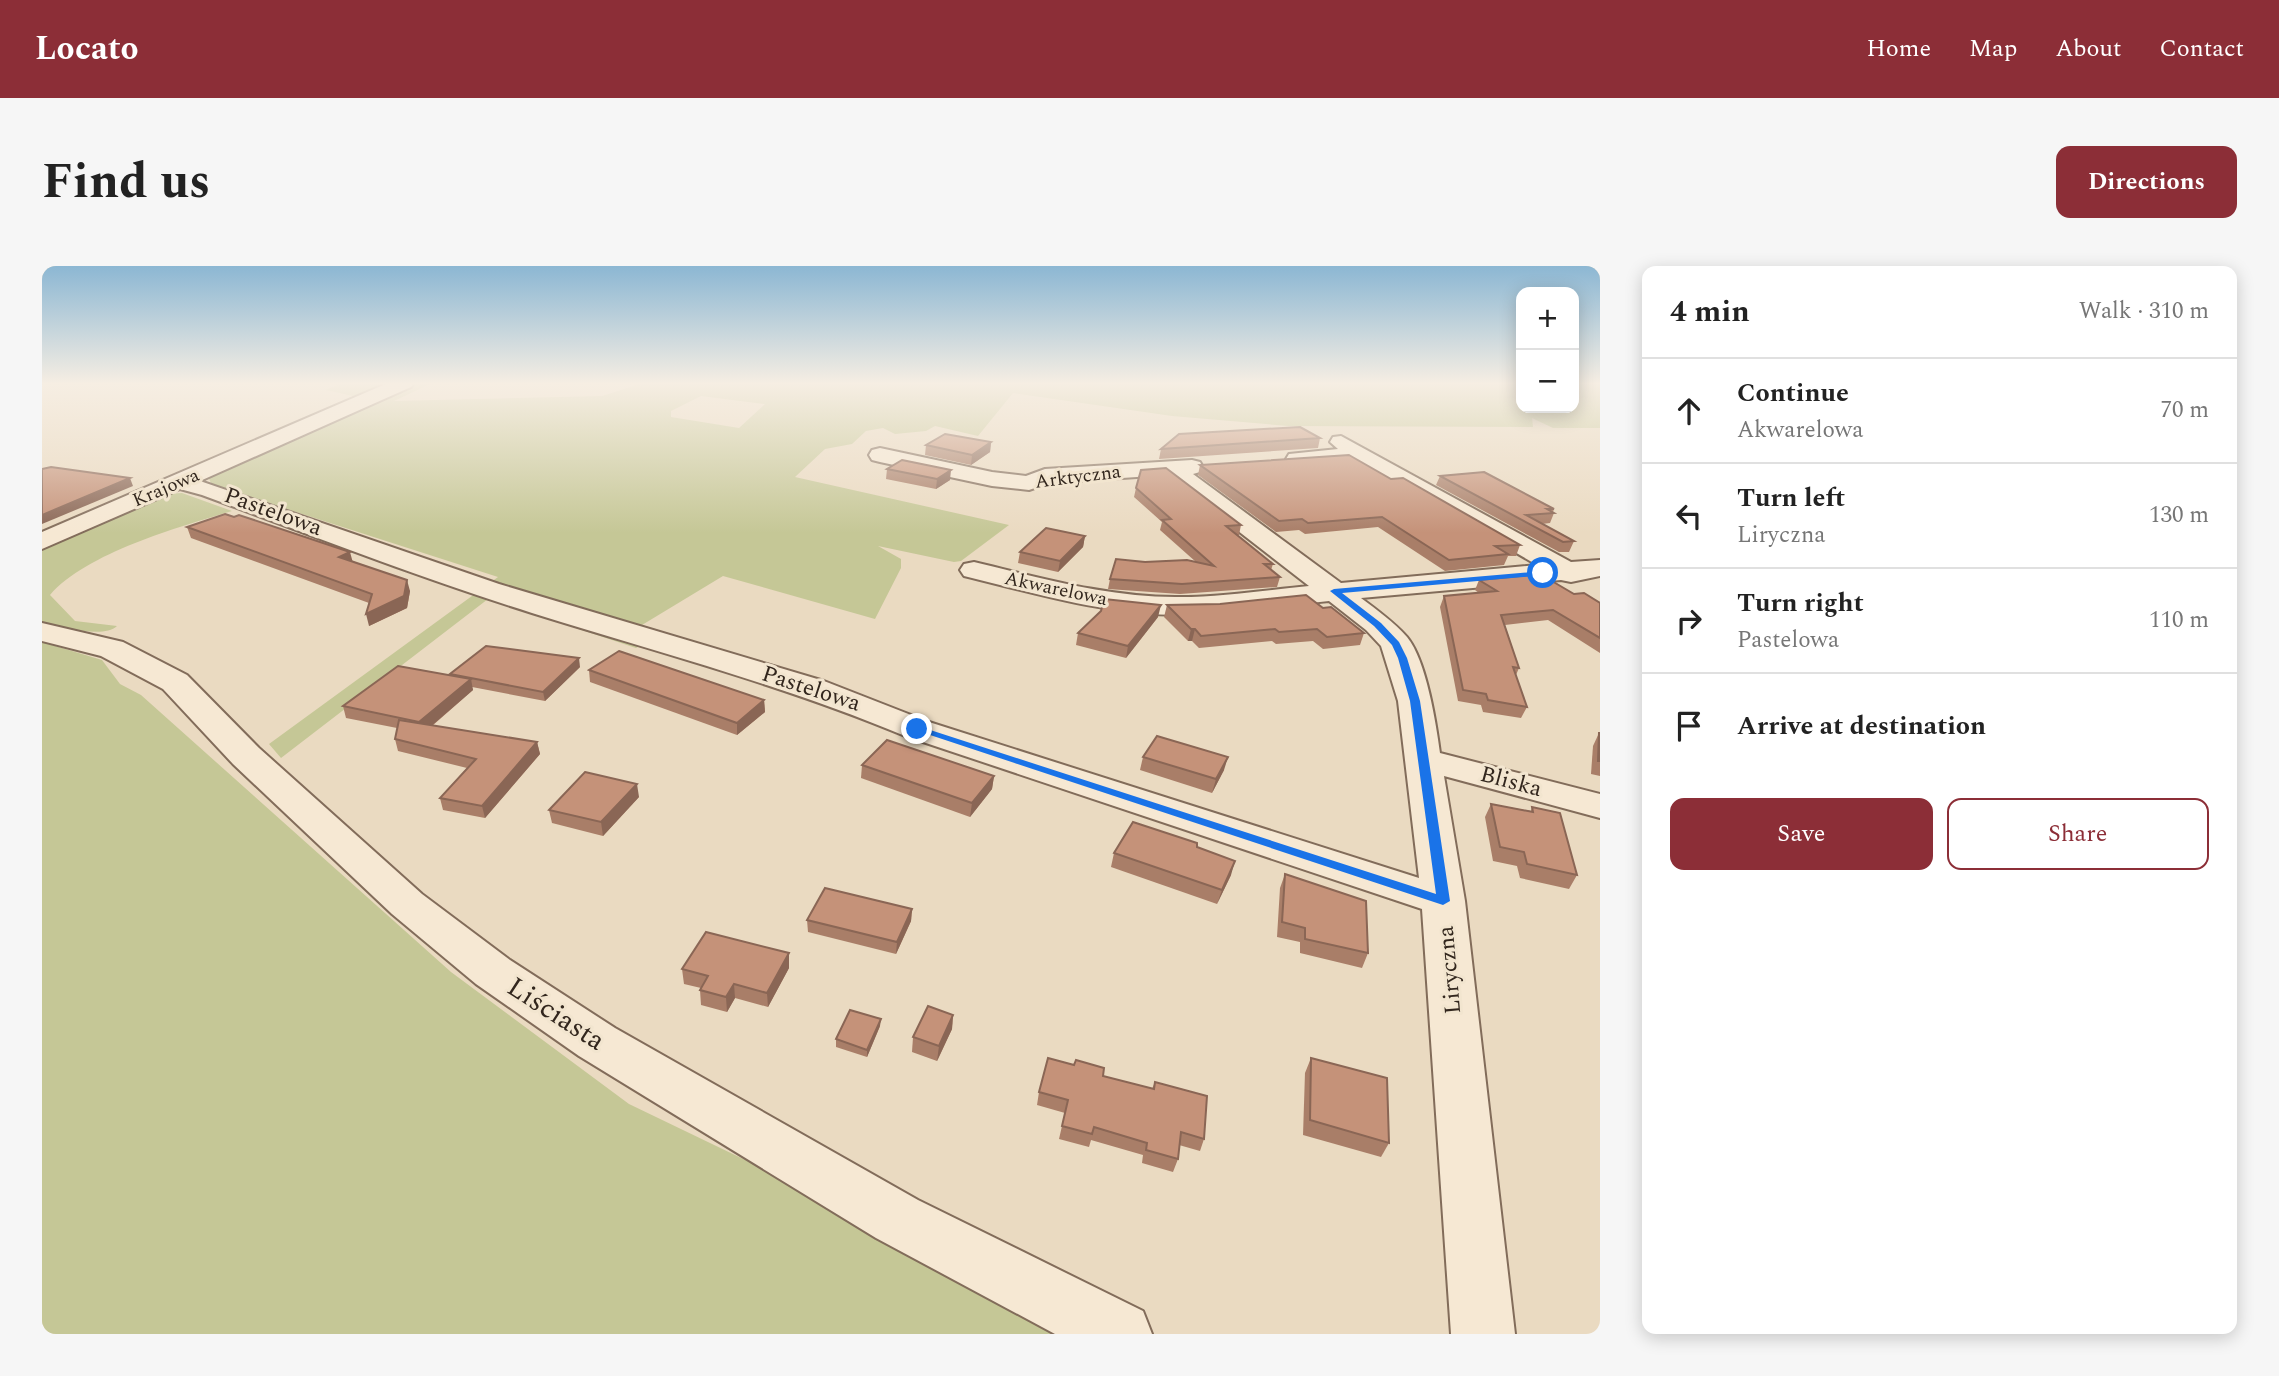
<!DOCTYPE html>
<meta charset="utf-8">
<style>
:root{--surface:#fff;--page:#f6f6f6;--text:#222;--muted:#767676;--line:#e0e0e0;--accent:#8c2e37}
body{margin:0;font-family:Spectral,serif;background:var(--page);color:var(--text)}
.controls{position:absolute;right:21px;top:21px;display:grid;overflow:hidden;border-radius:14px;box-shadow:0 4px 18px #0003}
.controls button{width:63px;height:63px;display:grid;place-items:center;padding:0;border:0;border-bottom:2px solid var(--line);background:var(--surface);color:var(--text);font:35px sans-serif}
.stop{position:absolute;width:21px;height:21px;margin:-16px;border:5px solid #1a73e8;border-radius:50%;background:#fff}
.stop.end{background:#1a73e8;border-color:#fff;box-shadow:0 2px 7px #0008}
.list{margin:0;padding:0;list-style:none}
h2{display:flex;justify-content:space-between;align-items:center;height:91px;margin:0;padding:0 28px;font-size:30px}
h2 small{font-size:23px;font-weight:400;color:var(--muted)}
.list li{display:grid;grid-template-columns:46px 1fr auto;gap:21px;align-items:center;box-sizing:border-box;height:105px;padding:0 28px;border-top:2px solid var(--line)}
.list b{display:block;font-size:26px;white-space:nowrap}
.list p{margin:0;font-size:23px;white-space:nowrap;color:var(--muted)}
.list em{font-size:23px;font-style:normal;color:var(--muted)}
.actions{display:flex;gap:14px;padding:21px 28px}
.actions a{flex:1;padding:16px 0;border:2px solid var(--accent);border-radius:14px;text-align:center;font-size:24px;color:var(--accent)}
.actions .main{background:var(--accent);color:#fff}
.icon{flex:none;width:38px;height:38px;fill:none;stroke:currentColor;stroke-width:2;stroke-linecap:round;stroke-linejoin:round}
.map{position:relative;flex:none;width:1558px;height:1068px;overflow:hidden;border-radius:14px}
header{display:flex;align-items:center;gap:42px;box-sizing:border-box;height:98px;padding:0 35px;background:var(--accent);color:#fff}
header strong{font-size:33px}
nav{display:flex;gap:38px;margin-inline-start:auto;font-size:24px}
.intro{display:flex;align-items:center;justify-content:space-between;box-sizing:border-box;height:168px;padding:0 42px}
h1{margin:0;font-size:49px}
.button{padding:18px 32px;border-radius:14px;background:var(--accent);color:#fff;font-size:24px;font-weight:700}
main{display:flex;gap:42px;padding:0 42px}
aside{flex:1;background:var(--surface);border-radius:14px;box-shadow:0 4px 18px #0003}
.map>svg:first-child{display:block}
</style>
<header>
<strong>Locato</strong>
<nav><a>Home</a><a>Map</a><a>About</a><a>Contact</a></nav>
</header>
<div class="intro"><h1>Find us</h1><a class="button">Directions</a></div>
<main>
<div class="map">
<svg width="1558" height="1068" viewBox="0 0 1558 1068">
<rect width="100%" height="100%" fill="#eadac1"/>
<!-- green -->
<g fill="#c5c796" fill-rule="evenodd">
<path d="M300 117H359L311 130 284 124Z"/>
<path d="M366 117H390L352 135 560 130 601 117H1479V142H1532V117H1558V162H1511L1490 152 1491 161 1246 160 1130 150 971 127 936 170 893 160 884 165 853 168 841 162 824 165 810 178 783 183 753 211 967 259 919 295 912 296 836 280 859 293V302L833 353 681 310 600 359 623 366 594 382 446 333 239 492 227 478 456 311 170 219 167 213 170 208ZM659 130 722 138H723L697 162 629 151V145Z"/>
<path d="M140 227 190 245C137 261 44 287 8 329L33 355 75 360C61 373 20 360 0 358V279L121 228Z"/>
<path d="M0 376 60 394 78 418 99 429 409 706 587 838 784 933 1045 1068H0Z"/>
</g>
<g fill="none" stroke-linecap="round" stroke-linejoin="round">
<defs>
<g id="minor">
<path d="M346 117H372L369 121 158 215 457 318 782 415 887 456 1377 612 1356 435 1339 380 1324 364 1287 335C1238 340 1187 348 1138 349 1065 349 992 327 922 310L918 304 922 298 932 296C999 312 1069 332 1138 331 1181 331 1224 324 1267 320L1124 209 1007 217 987 224 950 220 838 196 830 194 827 189 830 184 838 182 950 206 984 210 1003 203 1150 194 1158 196 1161 201 1158 206 1151 208 1299 317 1495 299 1316 195 1255 200 1247 198 1244 193 1247 188 1296 183 1288 176 1291 171 1299 170 1529 296 1558 294V310L1529 316 1519 314 1319 332C1335 344 1352 356 1365 371 1384 394 1394 457 1398 487L1558 528V552L1402 510 1423 635 1473 1068H1409L1380 643 863 470C741 419 615 386 490 347 378 312 269 269 160 229L138 223 0 283V266Z"/>
<path d="M0 357 81 376 145 409 217 482 380 628 468 694 573 762 876 934 1101 1045 1110 1068H1013L834 972 537 790 434 718 350 648 191 498 121 423 59 390 0 375Z"/>
</g>
</defs>
<!-- minor casing -->
<use href="#minor" stroke="#826c5a" stroke-width="4"/>
<!-- minor -->
<use href="#minor" fill="#f6e8d3" fill-rule="evenodd"/>
</g>
<!-- wall -->
<g fill="#a97e68">
<path d="M1278 172 1276 182 1117 193 1119 183Z"/>
<path d="M949 176 948 186 929 199 883 189 884 179Z"/>
<path d="M1158 199 1349 213 1478 279 1474 290H1466L1462 299 1403 305 1336 261 1263 268 1257 264 1234 266 1156 209Z"/>
<path d="M845 203 908 214 894 223 844 213Z"/>
<path d="M1398 210 1512 243 1511 246 1512 247 1508 257 1500 258 1532 275 1527 286H1517L1394 219Z"/>
<path d="M1094 222 1199 259 1197 269H1195L1231 298 1229 304 1238 311 1235 321 1138 328 1066 323 1068 313 1103 296H1154L1118 264 1120 256 1092 231Z"/>
<path d="M145 261 311 295 368 325 365 342 327 360V337L149 272Z"/>
<path d="M1043 270 1041 281 1016 306 976 297 978 286Z"/>
<path d="M1437 314 1532 328 1558 337V387L1506 354 1463 359 1477 402 1474 409 1485 441 1479 452 1441 446 1439 439 1416 435 1398 341 1402 330 1437 327 1433 324Z"/>
<path d="M1125 339 1281 342 1322 367 1318 379 1281 383 1271 375 1234 378 1230 375 1157 382 1150 375H1146L1122 351Z"/>
<path d="M1116 351 1084 392 1034 379 1036 367Z"/>
<path d="M538 401 503 435 430 421 431 424 390 460 495 476 498 488 443 552 401 544 398 532 425 502 356 485 353 473 355 462 304 452 301 440 409 410 408 408Z"/>
<path d="M547 404 722 434 723 446 695 469 548 416Z"/>
<path d="M1557 467H1558V510L1549 508 1551 480Z"/>
<path d="M1101 491 1182 504 1170 527 1098 504Z"/>
<path d="M820 499 952 510 950 523 928 551 819 512Z"/>
<path d="M597 531 561 570 510 557 507 544Z"/>
<path d="M1449 538 1489 545 1490 541 1535 609 1527 623 1478 612 1475 600 1451 595 1443 551Z"/>
<path d="M1072 587 1189 609 1175 638 1069 601Z"/>
<path d="M1243 608 1326 687 1320 702 1258 687V676L1235 671 1238 622Z"/>
<path d="M870 643 869 655 854 688 766 666 765 654Z"/>
<path d="M747 687V702L726 741 693 732 685 746 659 739 658 724 659 722 642 718 640 703Z"/>
<path d="M911 749 910 763 895 795 870 786 871 771Z"/>
<path d="M838 760 825 791 794 781V773Z"/>
<path d="M1269 792 1347 877 1339 891 1261 869 1263 807Z"/>
<path d="M1061 810 1110 823 1113 816 1162 873 1158 885 1137 879 1136 893 1131 906 1100 897 1101 889 1049 874 1047 881 1017 873 1023 847 995 839 997 826Z"/>
</g>
<!-- shaded-wall -->
<g fill="#8a6655">
<path d="M949 176 948 186 929 199 930 189Z"/>
<path d="M909 204 908 214 894 223 895 213Z"/>
<path d="M88 212 91 220 0 258V249Z"/>
<path d="M1043 270 1041 281 1016 306 1018 295Z"/>
<path d="M308 286 311 297 297 291Z"/>
<path d="M365 314 368 325 365 342 327 360 324 348Z"/>
<path d="M1119 339 1116 351 1084 392 1086 380Z"/>
<path d="M1149 363H1153L1150 375H1146Z"/>
<path d="M537 392 538 401 503 435 501 426Z"/>
<path d="M429 413 431 424 380 468 377 456Z"/>
<path d="M722 434 723 446 695 469V457Z"/>
<path d="M495 476 498 488 443 552 440 540Z"/>
<path d="M1186 491 1182 504 1170 527 1174 513Z"/>
<path d="M952 510 950 523 928 551 930 537Z"/>
<path d="M595 518 597 531 561 570 559 556Z"/>
<path d="M1193 595 1189 609 1175 638 1180 624Z"/>
<path d="M870 643 869 655 854 688 855 676Z"/>
<path d="M747 687V702L726 741 725 727Z"/>
<path d="M692 718 693 732 685 746 684 731Z"/>
<path d="M911 749 910 763 895 795 897 780Z"/>
<path d="M839 753 838 760 825 791V784Z"/>
</g>
<!-- building -->
<g fill="#c59279" stroke="#8a6655" stroke-width="2">
<path d="M1258 161 1278 172 1119 183 1137 168Z"/>
<path d="M903 168 949 176 930 189 884 179Z"/>
<path d="M1307 189 1349 213 1361 212 1478 279 1453 280 1466 288 1407 294 1340 251 1266 257 1260 253 1237 255 1158 199Z"/>
<path d="M860 194 909 204 895 213 845 203Z"/>
<path d="M9 201 88 212 0 249V203Z"/>
<path d="M1124 202 1199 259 1184 260 1231 298H1222L1238 311 1140 318 1068 313 1074 293 1103 296 1145 294 1172 300 1120 254 1129 253 1094 222 1099 204Z"/>
<path d="M1442 206 1512 243H1505L1512 247 1484 249 1532 275 1521 276 1398 210Z"/>
<path d="M183 248 192 251 197 249 308 286 297 291 365 314 362 330 324 348 330 328 145 261Z"/>
<path d="M1004 262 1043 270 1018 295 978 286Z"/>
<path d="M1498 308 1532 328 1542 327 1558 337V372L1511 344 1459 349 1477 402 1471 401 1485 441 1446 434 1444 428 1421 424 1402 330 1455 325 1437 314Z"/>
<path d="M1264 329 1281 342 1289 341 1322 367 1285 371 1275 363 1237 366 1233 363 1159 370 1153 363H1149L1125 339 1178 338Z"/>
<path d="M1062 333 1119 339 1086 380 1036 367 1059 345Z"/>
<path d="M444 380 537 392 501 426 408 408Z"/>
<path d="M577 385 722 434 695 457 547 404Z"/>
<path d="M356 400 429 413 377 456 301 440Z"/>
<path d="M357 454 495 476 440 540 398 532 434 493 353 473Z"/>
<path d="M1557 467H1558V495H1556Z"/>
<path d="M1115 470 1186 491 1174 513 1101 491Z"/>
<path d="M845 474 952 510 930 537 820 499Z"/>
<path d="M543 506 595 518 559 556 507 544Z"/>
<path d="M1449 538 1491 546 1490 541 1518 547 1535 609 1485 598 1482 586 1458 581Z"/>
<path d="M1091 556 1155 577V581L1193 595 1180 624 1072 587Z"/>
<path d="M1243 608 1324 635 1326 687 1263 673V662L1240 656Z"/>
<path d="M783 622 870 643 855 676 765 654Z"/>
<path d="M664 666 747 687 725 727 692 718 684 731 658 724 666 710 640 703Z"/>
<path d="M886 740 911 749 897 780 871 771Z"/>
<path d="M808 744 839 753 825 784 794 773Z"/>
<path d="M1006 792 1032 799 1034 794 1062 802 1061 810 1112 823 1113 816 1165 830 1162 873 1139 866 1136 893 1104 884 1105 877 1052 861 1050 868 1020 860 1026 834 997 826Z"/>
<path d="M1269 792 1345 812 1347 877 1268 854Z"/>
</g>
<!-- sky -->
<linearGradient id="sky" x2="0" y2="1"><stop stop-color="#8cb7d3"/><stop offset="0.44" stop-color="#f6eee3"/><stop offset="1" stop-color="#f6eee3" stop-opacity="0"/></linearGradient>
<rect width="1558" height="267" fill="url(#sky)"/>
<!-- route -->
<path fill="#1a73e8" d="M1501 305 1504 309 1300 327 1339 357 1357 376 1365 392 1378 435 1408 635 1401 639 870 463 879 461 1394 628 1368 435 1356 392 1350 379 1332 360 1288 325 1292 323Z"/>
<g text-anchor="middle" dominant-baseline="central" stroke-width="6" stroke-linejoin="round" paint-order="stroke">
<!-- far-street labels -->
<g font-size="19" fill="#32261d" stroke="#f2e5cf">
<text transform="translate(1036 211) rotate(-7)">Arktyczna</text>
<text transform="translate(124 222) rotate(-23)">Krajowa</text>
<text transform="translate(1014 323) rotate(12)">Akwarelowa</text>
</g>
<!-- street labels -->
<g font-size="23" fill="#32261d" stroke="#f2e5cf">
<text transform="translate(231 246) rotate(20)">Pastelowa</text>
<text transform="translate(769 423) rotate(18)">Pastelowa</text>
<text transform="translate(1469 516) rotate(15)">Bliska</text>
<text transform="translate(1408 704) rotate(-95)">Liryczna</text>
</g>
<!-- near-street labels -->
<g font-size="28" fill="#32261d" stroke="#f2e5cf">
<text transform="translate(514 748) rotate(33)">Liściasta</text>
</g>
</g>
</svg>
<div class="controls">
<button>+</button>
<button>−</button>
</div>
<div class="stop" style="left:1501px;top:307px"></div>
<div class="stop end" style="left:875px;top:463px"></div>
</div>
<aside>
<h2>4 min<small>Walk · 310 m</small></h2>
<ul class="list">
<li><svg class="icon" aria-label="ahead" viewBox="0 0 24 24"><path d="M12 20V5M6 11l6-6 6 6"/></svg><div><b>Continue</b><p>Akwarelowa</p></div><em>70 m</em></li>
<li><svg class="icon" aria-label="left" viewBox="0 0 24 24"><path d="M17 20v-9H6M10 6l-5 5 5 5"/></svg><div><b>Turn left</b><p>Liryczna</p></div><em>130 m</em></li>
<li><svg class="icon" aria-label="right" viewBox="0 0 24 24"><path d="M7 20v-9h11M14 6l5 5-5 5"/></svg><div><b>Turn right</b><p>Pastelowa</p></div><em>110 m</em></li>
<li><svg class="icon" aria-label="arrive" viewBox="0 0 24 24"><path d="M6 21V4h12l-3 4 3 4H6"/></svg><div><b>Arrive at destination</b></div></li>
</ul>
<div class="actions"><a class="main">Save</a><a>Share</a></div>
</aside>
</main>
